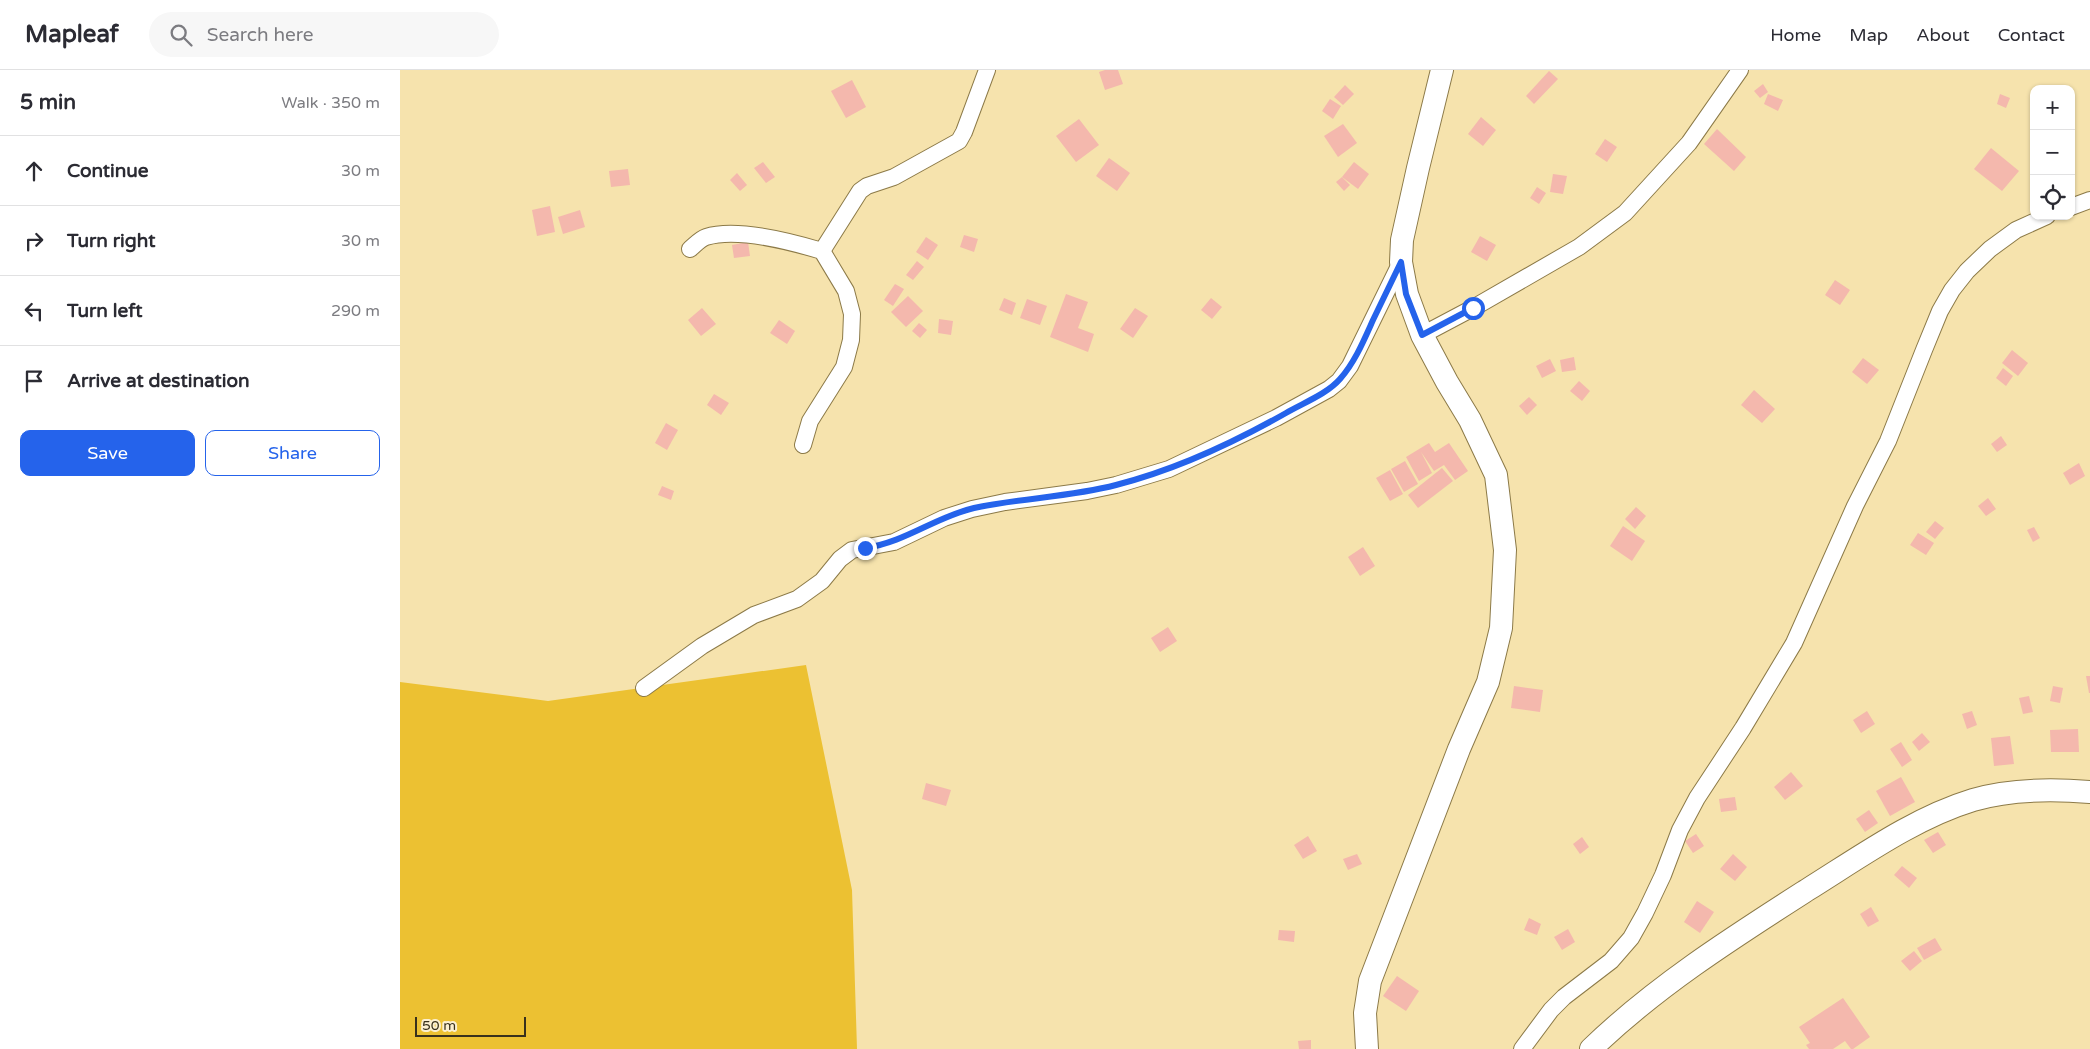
<!DOCTYPE html>
<meta charset="utf-8">
<style>
:root{--surface:#fff;--page:#f7f7f7;--text:#2b2b33;--muted:#7c7c81;--line:#e1e1e2;--accent:#2563eb}
body{margin:0;font-family:"Varela Round",sans-serif;background:var(--page);color:var(--text)}
.controls{position:absolute;right:15px;top:15px;display:grid;overflow:hidden;border-radius:10px;box-shadow:0 1px 4px #0004}
.controls button{width:45px;height:45px;display:grid;place-items:center;padding:0;border:0;border-bottom:1px solid var(--line);background:var(--surface);color:var(--text);font:25px sans-serif}
.scale{position:absolute;left:15px;bottom:12px;width:111px;box-sizing:border-box;padding-left:5px;border:2px solid #39311c;border-top:0;font-size:14px;line-height:18px;white-space:nowrap;color:#39311c;-webkit-text-stroke:4px #fcf0d1;paint-order:stroke}
.stop{position:absolute;width:15px;height:15px;margin:-11px;border:4px solid #2563eb;border-radius:50%;background:#fff}
.stop.end{background:#2563eb;border-color:#fff;box-shadow:0 1px 5px #0008}
.list{margin:0;padding:0;list-style:none}
h2{display:flex;justify-content:space-between;align-items:center;height:65px;margin:0;padding:0 20px;font-size:21px}
h2 small{font-size:16px;font-weight:400;color:var(--muted)}
.list li{display:grid;grid-template-columns:32px 1fr auto;gap:15px;align-items:center;box-sizing:border-box;height:70px;padding:0 20px;border-top:1px solid var(--line)}
.list b{display:block;font-size:19px;white-space:nowrap}
.list em{font-size:16px;font-style:normal;color:var(--muted)}
.actions{display:flex;gap:10px;padding:15px 20px}
.actions a{flex:1;padding:11px 0;border:1px solid var(--accent);border-radius:10px;text-align:center;font-size:18px;color:var(--accent)}
.actions .main{background:var(--accent);color:#fff}
.icon{flex:none;width:28px;height:28px;fill:none;stroke:currentColor;stroke-width:2;stroke-linecap:round;stroke-linejoin:round}
.map{position:relative;flex:none;width:1690px;height:979px;overflow:hidden}
header{display:flex;align-items:center;gap:30px;box-sizing:border-box;height:70px;padding:0 25px;background:var(--surface);border-bottom:1px solid var(--line)}
header strong{font-size:24px}
nav{display:flex;gap:28px;margin-inline-start:auto;font-size:18px}
.search{width:350px;height:45px;background:var(--page);display:flex;align-items:center;gap:12px;box-sizing:border-box;padding:0 18px;border-radius:28px;color:var(--muted);font-size:19px}
main{display:flex}
aside{flex:1;background:var(--surface)}
.map>svg:first-child{display:block}
</style>
<header>
<strong>Mapleaf</strong>
<div class="search"><svg class="icon" aria-label="search" viewBox="0 0 24 24"><circle cx="10" cy="10" r="6"/><path d="M15 15l6 6"/></svg>Search here</div>
<nav><a>Home</a><a>Map</a><a>About</a><a>Contact</a></nav>
</header>
<main>
<aside>
<h2>5 min<small>Walk · 350 m</small></h2>
<ul class="list">
<li><svg class="icon" aria-label="ahead" viewBox="0 0 24 24"><path d="M12 20V5M6 11l6-6 6 6"/></svg><div><b>Continue</b></div><em>30 m</em></li>
<li><svg class="icon" aria-label="right" viewBox="0 0 24 24"><path d="M7 20v-9h11M14 6l5 5-5 5"/></svg><div><b>Turn right</b></div><em>30 m</em></li>
<li><svg class="icon" aria-label="left" viewBox="0 0 24 24"><path d="M17 20v-9H6M10 6l-5 5 5 5"/></svg><div><b>Turn left</b></div><em>290 m</em></li>
<li><svg class="icon" aria-label="arrive" viewBox="0 0 24 24"><path d="M6 21V4h12l-3 4 3 4H6"/></svg><div><b>Arrive at destination</b></div></li>
</ul>
<div class="actions"><a class="main">Save</a><a>Share</a></div>
</aside>
<div class="map">
<svg width="1690" height="979" viewBox="0 0 1690 979">
<rect width="100%" height="100%" fill="#f6e3ad"/>
<!-- green -->
<path fill="#ecc132" d="M406 595 452 820 457 979H0V612L148 631Z"/>
<!-- building -->
<g fill="#f4b8ad">
<path d="M705 0H718L723 14 705 20 699 2Z"/>
<path d="M1149 1 1158 9 1134 34 1126 26Z"/>
<path d="M452 10 466 37 446 48 431 21Z"/>
<path d="M1363 14 1368 22 1360 28 1354 21Z"/>
<path d="M945 15 954 24 943 35 934 27Z"/>
<path d="M1368 24 1383 30 1378 41 1364 34Z"/>
<path d="M1600 24 1610 28 1606 38 1597 34Z"/>
<path d="M930 29 941 36 933 49 922 41Z"/>
<path d="M1081 47 1096 60 1083 76 1068 64Z"/>
<path d="M679 49 699 75 676 92 656 66Z"/>
<path d="M943 54 957 73 938 87 924 66Z"/>
<path d="M1317 59 1346 87 1334 101 1304 74Z"/>
<path d="M1205 69 1217 77 1207 92 1195 84Z"/>
<path d="M1591 78 1619 101 1602 121 1574 99Z"/>
<path d="M709 88 730 103 717 121 696 106Z"/>
<path d="M363 92 375 107 366 113 354 98Z"/>
<path d="M954 92 969 104 958 119 942 107Z"/>
<path d="M228 99 230 115 211 117 209 101Z"/>
<path d="M337 103 347 115 340 121 330 110Z"/>
<path d="M1153 104 1167 106 1163 124 1150 122Z"/>
<path d="M942 107 950 115 944 121 936 112Z"/>
<path d="M1137 117 1146 123 1139 134 1130 128Z"/>
<path d="M150 136 155 162 137 166 132 140Z"/>
<path d="M180 140 185 157 163 164 158 147Z"/>
<path d="M564 165 578 169 574 182 560 177Z"/>
<path d="M1080 166 1096 175 1087 191 1071 182Z"/>
<path d="M526 167 538 175 528 190 516 182Z"/>
<path d="M348 172 350 186 334 188 332 175Z"/>
<path d="M517 191 524 197 513 210 506 205Z"/>
<path d="M1435 210 1450 220 1440 235 1425 225Z"/>
<path d="M495 214 504 219 493 236 484 230Z"/>
<path d="M666 224 688 232 678 258 694 264 688 282 650 267Z"/>
<path d="M508 226 523 241 506 257 491 242Z"/>
<path d="M604 228 616 233 612 245 599 240Z"/>
<path d="M811 228 822 237 812 249 801 240Z"/>
<path d="M627 229 647 236 640 255 620 248Z"/>
<path d="M302 238 316 254 301 266 288 250Z"/>
<path d="M735 238 748 246 733 268 720 259Z"/>
<path d="M539 249 553 251 551 265 538 263Z"/>
<path d="M379 250 395 261 387 274 370 263Z"/>
<path d="M519 253 527 260 520 268 512 261Z"/>
<path d="M1612 280 1628 293 1618 306 1602 293Z"/>
<path d="M1174 287 1176 300 1162 302 1160 290Z"/>
<path d="M1463 288 1479 300 1467 314 1452 302Z"/>
<path d="M1150 289 1156 301 1142 308 1136 296Z"/>
<path d="M1603 298 1613 306 1606 316 1596 308Z"/>
<path d="M1179 311 1190 321 1182 331 1170 321Z"/>
<path d="M1354 320 1375 339 1362 353 1341 335Z"/>
<path d="M314 324 329 333 321 345 307 335Z"/>
<path d="M1129 327 1137 335 1127 345 1119 336Z"/>
<path d="M266 353 278 360 267 380 255 373Z"/>
<path d="M1601 366 1607 375 1597 382 1591 374Z"/>
<path d="M1029 373 1035 382 1049 373 1068 401 1055 410 1044 395 1034 401 1021 382 1032 403 1019 411 1006 387Z"/>
<path d="M1005 391 1018 414 1004 422 991 399Z"/>
<path d="M1679 393 1685 406 1670 415 1663 403Z"/>
<path d="M1042 398 1053 411 1018 438 1008 425Z"/>
<path d="M990 400 1003 424 990 431 976 408Z"/>
<path d="M262 416 274 421 271 430 258 425Z"/>
<path d="M1588 428 1596 439 1586 446 1578 436Z"/>
<path d="M1236 437 1246 446 1235 459 1225 449Z"/>
<path d="M1535 451 1544 458 1535 469 1526 462Z"/>
<path d="M1223 456 1245 471 1232 491 1210 476Z"/>
<path d="M1634 457 1640 468 1633 472 1627 460Z"/>
<path d="M1518 463 1534 473 1526 485 1510 475Z"/>
<path d="M963 477 975 496 960 506 948 487Z"/>
<path d="M768 557 777 571 760 582 751 568Z"/>
<path d="M1686 606H1690V623H1689Z"/>
<path d="M1114 616 1143 620 1140 642 1111 638Z"/>
<path d="M1653 616 1663 618 1660 633 1650 631Z"/>
<path d="M1629 626 1633 642 1623 644 1619 628Z"/>
<path d="M1467 641 1475 654 1461 663 1453 650Z"/>
<path d="M1572 641 1577 655 1567 659 1562 644Z"/>
<path d="M1678 659 1679 682H1651L1650 660Z"/>
<path d="M1522 663 1530 672 1519 681 1512 672Z"/>
<path d="M1610 666 1614 694 1594 696 1591 668Z"/>
<path d="M1501 672 1512 690 1502 697 1490 679Z"/>
<path d="M1391 702 1403 716 1385 730 1374 717Z"/>
<path d="M1501 707 1515 732 1490 746 1476 721Z"/>
<path d="M526 713 551 720 546 736 522 729Z"/>
<path d="M1335 727 1337 740 1321 742 1319 729Z"/>
<path d="M1469 740 1478 753 1465 762 1456 749Z"/>
<path d="M1538 762 1546 775 1533 783 1524 770Z"/>
<path d="M1296 764 1304 776 1293 783 1285 771Z"/>
<path d="M908 766 917 781 903 789 894 775Z"/>
<path d="M1182 767 1189 777 1180 784 1173 774Z"/>
<path d="M957 784 962 794 948 800 943 789Z"/>
<path d="M1333 784 1347 797 1335 811 1320 799Z"/>
<path d="M1502 796 1517 808 1509 818 1494 805Z"/>
<path d="M1297 831 1314 842 1300 863 1284 852Z"/>
<path d="M1471 837 1479 851 1468 857 1460 844Z"/>
<path d="M1129 848 1141 854 1137 865 1124 860Z"/>
<path d="M1168 859 1175 872 1162 880 1154 867Z"/>
<path d="M879 860 895 861 894 872 878 870Z"/>
<path d="M1535 868 1542 880 1524 890 1517 878Z"/>
<path d="M1514 881 1522 891 1510 901 1501 891Z"/>
<path d="M997 906 1019 921 1006 941 983 926Z"/>
<path d="M1443 928 1470 967 1453 979H1451L1445 971 1433 979H1409L1406 975 1410 973 1399 957Z"/>
<path d="M911 970V979H899L898 971Z"/>
</g>
<g fill="none" stroke-linecap="round" stroke-linejoin="round">
<defs>
<g id="minor">
<path d="M1671 137 1690 130"/>
<path d="M290 179C295 175 300 169 306 167 337 157 392 172 422 181L446 221 452 244 451 270 444 297 410 351 403 375"/>
<path d="M422 181 460 121 467 116 494 107 559 71 564 62 587 0"/>
<path d="M1022 265 1073 238 1179 177 1225 143 1289 73 1340 0"/>
<path d="M244 618 302 576 354 545 397 529 422 511 440 489 452 480 494 472 544 448 572 439 605 432 687 421 716 415 769 399 876 348 929 319 939 311 950 296 1001 192"/>
<path d="M1122 979 1151 940 1164 927 1211 891 1231 868 1245 843 1263 805 1280 760 1297 728 1343 658 1394 573 1455 436 1488 371 1524 280 1540 241 1552 220 1567 201 1590 179 1616 160 1647 146"/>
</g>
<g id="secondary">
<path d="M967 979 965 943 970 911 1059 679 1088 612 1101 558 1105 480 1096 405 1070 350 1047 312 1022 265 1007 224 1001 192 1002 170 1018 98 1042 0"/>
<path d="M1191 979C1255 917 1332 868 1407 820 1460 787 1514 748 1573 730 1610 719 1652 719 1690 722"/>
</g>
</defs>
<!-- minor casing -->
<use href="#minor" stroke="#8c7a48" stroke-width="18"/>
<!-- secondary casing -->
<use href="#secondary" stroke="#8c7a48" stroke-width="24"/>
<!-- minor -->
<use href="#minor" stroke="#fff" stroke-width="16"/>
<!-- secondary -->
<use href="#secondary" stroke="#fff" stroke-width="22"/>
</g>
<g fill="none" stroke-linecap="round" stroke-linejoin="round">
<!-- route -->
<path stroke="#2563eb" stroke-width="6" d="M465 478C506 472 535 447 574 438 621 428 670 427 716 415 775 400 833 373 886 343 903 333 927 324 940 309 955 292 964 270 973 250 982 231 992 211 1001 192L1006 224 1022 265 1073 238"/>
</g>
</svg>
<div class="controls">
<button>+</button>
<button>−</button>
<button><svg class="icon" aria-label="locate" viewBox="0 0 24 24"><circle cx="12" cy="12" r="6"/><path d="M12 2v4M12 18v4M2 12h4M18 12h4"/></svg></button>
</div>
<div class="scale">50 m</div>
<div class="stop" style="left:1073px;top:238px"></div>
<div class="stop end" style="left:465px;top:478px"></div>
</div>
</main>
